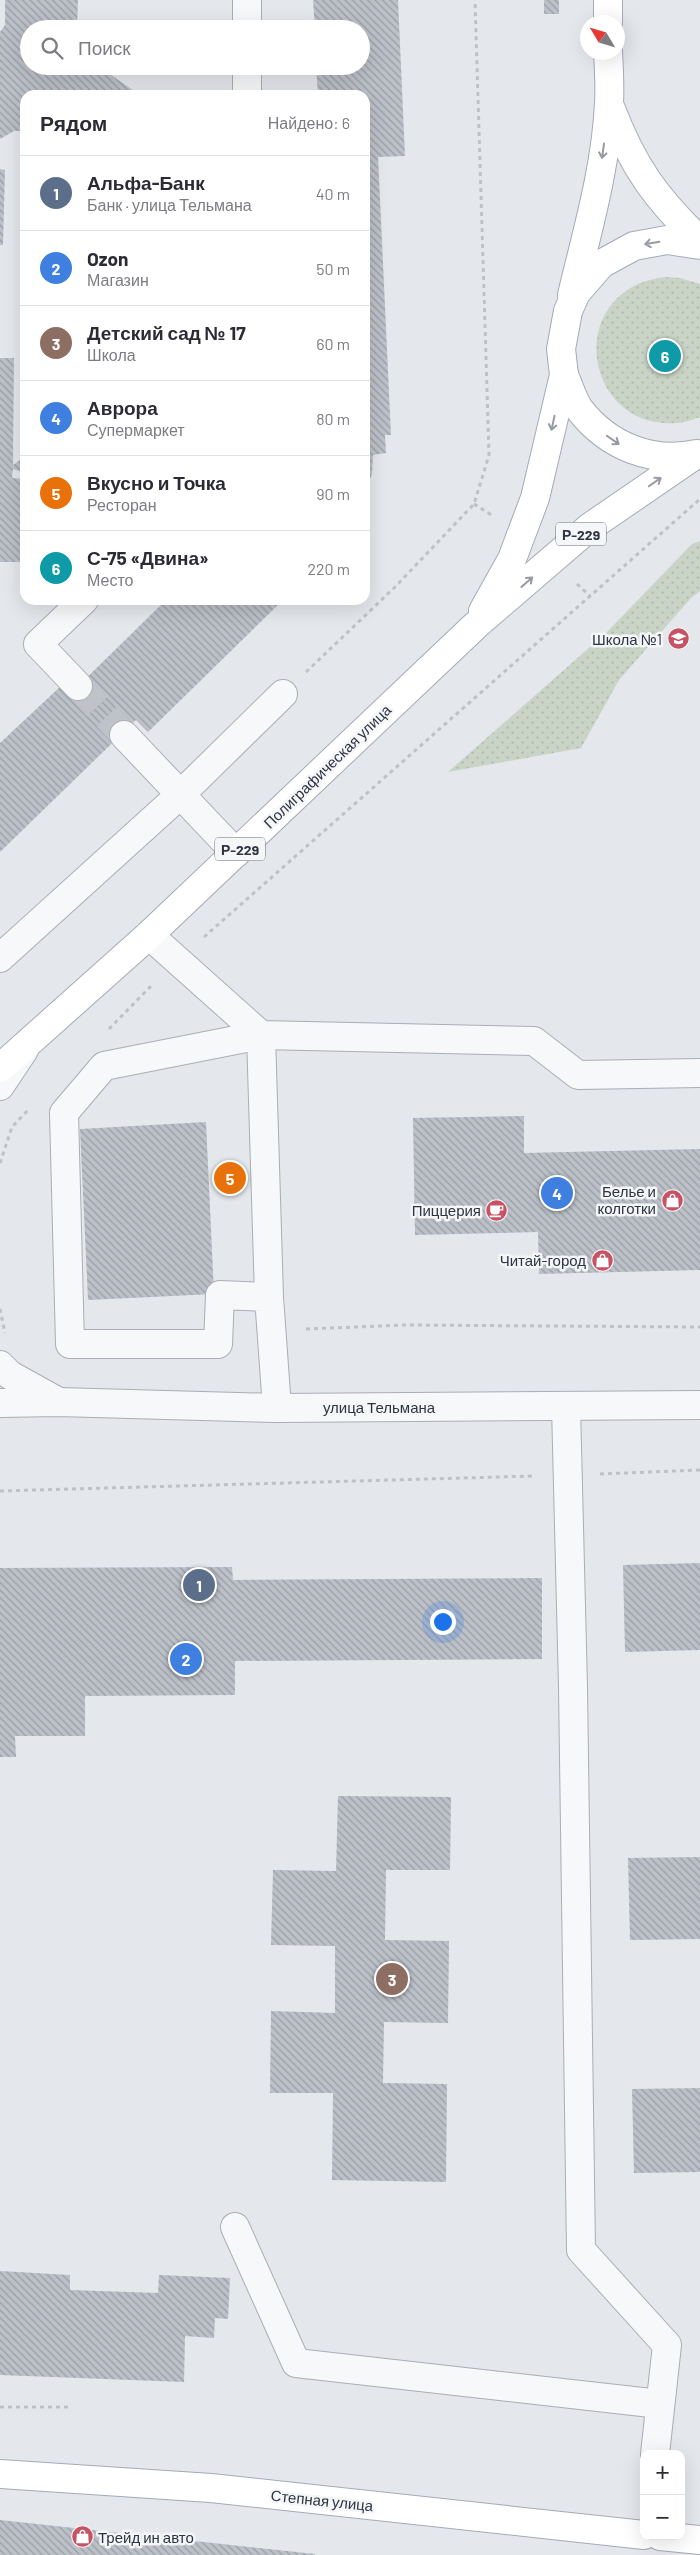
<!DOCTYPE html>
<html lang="ru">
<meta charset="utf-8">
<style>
:root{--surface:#fff;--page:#f2f2f3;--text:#2b2b33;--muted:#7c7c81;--line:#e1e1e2;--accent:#c75263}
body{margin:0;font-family:Barlow,sans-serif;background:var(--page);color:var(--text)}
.controls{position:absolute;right:15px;bottom:15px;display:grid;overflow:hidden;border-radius:10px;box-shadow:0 5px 20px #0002}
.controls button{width:45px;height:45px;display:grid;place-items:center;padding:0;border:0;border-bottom:1px solid var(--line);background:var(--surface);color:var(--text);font:25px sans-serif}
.compass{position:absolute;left:580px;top:15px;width:45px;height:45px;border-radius:50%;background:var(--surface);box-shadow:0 5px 20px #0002;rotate:308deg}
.you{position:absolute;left:442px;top:1621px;width:18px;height:18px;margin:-12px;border:4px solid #fff;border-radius:50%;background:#1a73e8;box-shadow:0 0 0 8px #1a73e833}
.badge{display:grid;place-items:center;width:32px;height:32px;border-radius:50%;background:var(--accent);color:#fff;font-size:16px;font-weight:700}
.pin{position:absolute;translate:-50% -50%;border:2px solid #fff;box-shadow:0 1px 5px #0006}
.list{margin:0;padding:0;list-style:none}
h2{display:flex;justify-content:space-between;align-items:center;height:65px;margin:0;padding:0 20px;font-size:21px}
h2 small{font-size:16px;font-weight:400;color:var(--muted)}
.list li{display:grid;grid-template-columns:32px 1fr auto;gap:15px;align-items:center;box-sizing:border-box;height:75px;padding:0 20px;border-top:1px solid var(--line)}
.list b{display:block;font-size:19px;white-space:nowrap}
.list p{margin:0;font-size:16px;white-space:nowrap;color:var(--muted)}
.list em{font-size:16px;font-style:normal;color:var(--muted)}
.icon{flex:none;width:28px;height:28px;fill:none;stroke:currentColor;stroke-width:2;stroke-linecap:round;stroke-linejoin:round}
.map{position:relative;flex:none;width:700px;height:2555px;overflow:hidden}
.search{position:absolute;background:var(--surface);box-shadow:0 5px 20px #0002;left:20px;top:20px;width:350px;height:55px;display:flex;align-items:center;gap:12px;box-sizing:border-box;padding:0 18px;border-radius:28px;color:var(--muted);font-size:19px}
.panel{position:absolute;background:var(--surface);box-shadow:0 5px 20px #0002;left:20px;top:90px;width:350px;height:515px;border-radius:15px}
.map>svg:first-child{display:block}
</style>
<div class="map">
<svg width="700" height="2555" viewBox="0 0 700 2555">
<defs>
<pattern id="grass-dots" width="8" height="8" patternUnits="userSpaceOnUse" patternTransform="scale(1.25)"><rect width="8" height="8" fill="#c9d4c6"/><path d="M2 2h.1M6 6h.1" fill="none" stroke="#adb7ab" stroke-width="1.8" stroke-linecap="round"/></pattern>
<pattern id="building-back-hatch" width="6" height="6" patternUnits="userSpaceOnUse" patternTransform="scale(1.25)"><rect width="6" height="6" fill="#bcc0c8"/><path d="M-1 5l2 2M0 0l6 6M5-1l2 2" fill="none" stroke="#999da4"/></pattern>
</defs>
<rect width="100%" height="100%" fill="#e4e7eb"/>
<!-- grass -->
<g fill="url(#grass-dots)">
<path d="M666 277 680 278 700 284V417C684 424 668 425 651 421 593 407 576 326 626 291 638 282 651 279 666 277Z"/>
<path d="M700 541V591L691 598 619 680 581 748 448 772 607 632 692 544Z"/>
</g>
<!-- building -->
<g fill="url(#building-back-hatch)">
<path d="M5 0H78L77 29H29V66H98L140 95H25V131H14L0 139V32L5 25Z"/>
<path d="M313 0H398L405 156 378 157 391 435H385L386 453 373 455 372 474 365 493V95H318L316 66H361V29H315Z"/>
<rect x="544" y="0" width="15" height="14"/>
<path d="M0 169 5 170 3 245H0Z"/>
<path d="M0 358H14L13 465 20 460 24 468 22 472 13 469 12 478 25 479V562H0Z"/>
<path d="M166 600H283L148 732 136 720 0 852V743L62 685 70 694Z"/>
<path d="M524 1116V1153L700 1149V1270L539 1274 538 1232 415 1235 413 1118Z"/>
<path d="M206 1122 214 1294 88 1300 80 1129Z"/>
<path d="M700 1563V1650L625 1652 623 1565Z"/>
<path d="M232 1567 233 1580 542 1578V1659L235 1661V1695L85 1696V1736H15L16 1757H0V1568Z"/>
<path d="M338 1796 451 1797 450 1870H386L385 1940 449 1941 448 2023 384 2022 383 2083 447 2084 446 2182 332 2180 333 2093H270L271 2011 335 2013V1946L271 1945 273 1870 336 1871Z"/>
<path d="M700 1857V1939L630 1940 628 1858Z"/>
<path d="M700 2088V2172L634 2173 632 2089Z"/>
<path d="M0 2271 70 2275V2290L158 2293 159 2275 230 2278 228 2319 215 2318 214 2338 185 2336 184 2382 0 2375Z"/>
<path d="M0 2520 315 2554V2555H0Z"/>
</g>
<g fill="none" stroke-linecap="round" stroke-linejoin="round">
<!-- minor-tunnel -->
<path stroke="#bfc3c9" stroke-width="28" stroke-dasharray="28 14" stroke-linecap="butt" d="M78 686 124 735"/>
<defs>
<g id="minor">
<path d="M247 0V29"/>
<path d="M247 66V95"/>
<path d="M78 686 38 644 84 600"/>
<path d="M124 735 236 853"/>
<path d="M149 935 261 1035 534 1041 578 1075 700 1073"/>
<path d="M0 958 181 794 283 694"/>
<path d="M0 1086 24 1050"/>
<path d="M269 1297 220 1295 218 1344H70L64 1113 104 1066 261 1035 269 1297 277 1408"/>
<path d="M0 1365 10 1375 57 1401"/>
<path d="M0 1403 58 1402 277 1408 700 1405"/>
<path d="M566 1406 573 1687 581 2250 667 2345 655 2454"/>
<path d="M235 2227 296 2363 660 2404"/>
</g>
<g id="major">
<path d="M608 0V22"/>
<path d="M611 109C633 167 656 198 700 241"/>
<path d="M572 295C587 232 606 168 609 103 610 86 609 69 608 52"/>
<path d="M564 375C569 386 573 401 580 410 608 446 652 464 697 454"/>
<path d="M483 611 512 559 535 498 564 375 561 349 568 311 576 293 601 264 634 246 667 240 700 245"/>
<path d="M0 1068 149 935 476 625 590 527 695 455"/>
<path d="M0 2474 211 2488 644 2535"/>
<path d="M660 2536 700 2540"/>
</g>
</defs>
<!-- minor casing -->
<use href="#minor" stroke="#a9aeb5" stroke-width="30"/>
<!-- major casing -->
<use href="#major" stroke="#a4abb6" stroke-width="30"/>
<!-- path -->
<g stroke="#bec1c6" stroke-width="3" stroke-dasharray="4 4" stroke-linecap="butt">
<path d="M474 504 493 516"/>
<path d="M577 584 590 596"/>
<path d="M306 672 395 587 474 504 489 455 475 0"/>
<path d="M204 937 700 499"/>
<path d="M109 1029 153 984"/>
<path d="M0 1163 12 1127 30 1108"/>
<path d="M0 1309 5 1333"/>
<path d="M306 1329 405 1325 700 1327"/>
<path d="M600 1474 700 1470"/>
<path d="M0 1491 534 1476"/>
<path d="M0 2407H69"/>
</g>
<!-- minor -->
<use href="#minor" stroke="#f7f8f9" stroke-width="28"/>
<!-- major -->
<use href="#major" stroke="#fff" stroke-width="28"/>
</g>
<!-- one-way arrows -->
<defs><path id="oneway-shaft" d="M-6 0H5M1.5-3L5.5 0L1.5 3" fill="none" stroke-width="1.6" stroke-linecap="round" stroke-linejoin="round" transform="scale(1.25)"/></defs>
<g stroke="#969aa1">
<use href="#oneway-shaft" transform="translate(603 151) rotate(98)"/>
<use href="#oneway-shaft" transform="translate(652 243) rotate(170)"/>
<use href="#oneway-shaft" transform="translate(553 423) rotate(102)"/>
<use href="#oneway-shaft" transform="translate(613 440) rotate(35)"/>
<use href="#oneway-shaft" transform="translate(655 482) rotate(-35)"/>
<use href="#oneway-shaft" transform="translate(527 582) rotate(-41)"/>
</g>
<!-- icons -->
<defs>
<symbol id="school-disc" viewBox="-11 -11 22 22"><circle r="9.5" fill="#c75263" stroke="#f4f6f8"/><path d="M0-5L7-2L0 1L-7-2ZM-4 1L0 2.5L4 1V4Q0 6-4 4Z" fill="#fff"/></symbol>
<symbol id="shop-disc" viewBox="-11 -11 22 22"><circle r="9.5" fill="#c75263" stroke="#f4f6f8"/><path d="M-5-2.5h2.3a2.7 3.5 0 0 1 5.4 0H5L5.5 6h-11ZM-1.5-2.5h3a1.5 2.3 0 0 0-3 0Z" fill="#fff"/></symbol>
<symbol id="cafe-disc" viewBox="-11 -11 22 22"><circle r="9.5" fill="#c75263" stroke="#f4f6f8"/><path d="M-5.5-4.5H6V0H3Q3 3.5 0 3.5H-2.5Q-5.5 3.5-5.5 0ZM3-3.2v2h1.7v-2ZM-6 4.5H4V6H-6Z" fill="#fff"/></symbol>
</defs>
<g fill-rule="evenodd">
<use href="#school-disc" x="666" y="626" width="25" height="25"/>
<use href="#shop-disc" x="660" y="1188" width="25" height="25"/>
<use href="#cafe-disc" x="484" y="1198" width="25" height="25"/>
<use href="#shop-disc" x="590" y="1248" width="25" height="25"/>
<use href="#shop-disc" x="70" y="2524" width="25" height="25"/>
</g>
<g text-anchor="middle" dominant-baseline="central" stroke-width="5" stroke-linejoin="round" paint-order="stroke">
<!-- shield labels -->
<g fill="#f4f6f8" stroke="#696e79" stroke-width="1">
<rect x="556" y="522.5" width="50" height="23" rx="4"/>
<rect x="215" y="837.5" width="50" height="23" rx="4"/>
</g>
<g font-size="14" font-weight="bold" fill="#2d3443">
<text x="581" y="534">Р-229</text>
<text x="240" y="849">Р-229</text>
</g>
<!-- poi labels -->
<g font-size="15" fill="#2d3443" stroke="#f4f6f8" text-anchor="end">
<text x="662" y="639">Школа №1</text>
<text x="656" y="1191">Белье и<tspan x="656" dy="17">колготки</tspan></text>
<text x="481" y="1210">Пиццерия</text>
<text x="586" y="1260">Читай-город</text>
<text x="98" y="2537" text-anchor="start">Трейд ин авто</text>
</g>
<!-- street labels -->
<g font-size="15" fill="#2d3443" stroke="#f4f6f8">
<text transform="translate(327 766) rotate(-44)">Полиграфическая улица</text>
<text x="379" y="1407">улица Тельмана</text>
<text transform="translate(322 2500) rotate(6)">Степная улица</text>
</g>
</g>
</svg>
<div class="controls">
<button>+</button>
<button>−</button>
</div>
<svg class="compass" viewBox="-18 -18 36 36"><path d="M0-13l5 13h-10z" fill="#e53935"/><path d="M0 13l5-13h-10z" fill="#7c7c81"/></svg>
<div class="you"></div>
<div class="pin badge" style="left:199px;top:1585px;background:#5c6f8a">1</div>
<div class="pin badge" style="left:186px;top:1659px;background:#3f7fe0">2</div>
<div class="pin badge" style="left:392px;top:1979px;background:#8d6e63">3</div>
<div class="pin badge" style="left:557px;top:1193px;background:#3f7fe0">4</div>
<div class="pin badge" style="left:230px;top:1178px;background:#e8710a">5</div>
<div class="pin badge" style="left:665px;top:356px;background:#0f9aa8">6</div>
<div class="search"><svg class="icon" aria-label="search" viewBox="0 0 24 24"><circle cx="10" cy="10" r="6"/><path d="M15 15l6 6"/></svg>Поиск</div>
<section class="panel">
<h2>Рядом<small>Найдено: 6</small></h2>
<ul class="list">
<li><span class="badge" style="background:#5c6f8a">1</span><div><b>Альфа-Банк</b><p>Банк · улица Тельмана</p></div><em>40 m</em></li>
<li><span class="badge" style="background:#3f7fe0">2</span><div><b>Ozon</b><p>Магазин</p></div><em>50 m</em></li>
<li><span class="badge" style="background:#8d6e63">3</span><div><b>Детский сад № 17</b><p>Школа</p></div><em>60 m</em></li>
<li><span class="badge" style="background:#3f7fe0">4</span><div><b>Аврора</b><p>Супермаркет</p></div><em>80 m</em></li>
<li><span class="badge" style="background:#e8710a">5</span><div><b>Вкусно и Точка</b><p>Ресторан</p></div><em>90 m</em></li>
<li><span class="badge" style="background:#0f9aa8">6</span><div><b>С-75 «Двина»</b><p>Место</p></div><em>220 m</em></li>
</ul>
</section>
</div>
